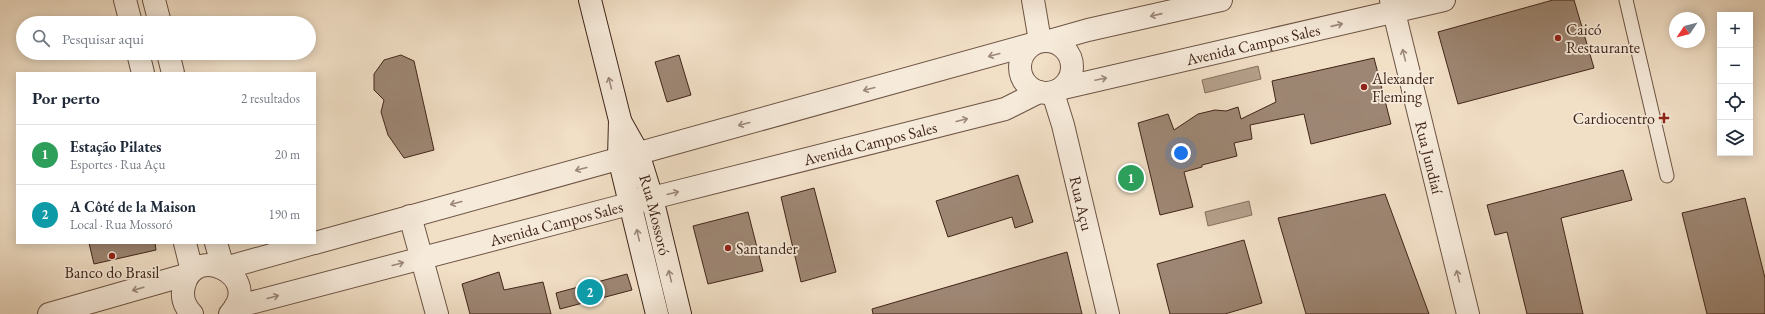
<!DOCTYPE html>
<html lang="pt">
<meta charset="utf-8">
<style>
:root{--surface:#fff;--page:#f6f6f7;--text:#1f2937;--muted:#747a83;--line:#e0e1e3;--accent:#0b8043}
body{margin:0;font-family:"EB Garamond",serif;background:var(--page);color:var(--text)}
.controls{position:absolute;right:12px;top:12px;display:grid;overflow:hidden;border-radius:0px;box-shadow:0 2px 10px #0003}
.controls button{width:36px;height:36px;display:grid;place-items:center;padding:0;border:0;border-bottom:1px solid var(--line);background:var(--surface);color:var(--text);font:20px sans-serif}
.compass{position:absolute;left:1669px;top:12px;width:36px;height:36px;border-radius:50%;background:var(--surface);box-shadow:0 2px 10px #0003;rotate:235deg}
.you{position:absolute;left:1181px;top:153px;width:14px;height:14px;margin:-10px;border:3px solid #fff;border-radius:50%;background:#1a73e8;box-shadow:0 0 0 6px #1a73e833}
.badge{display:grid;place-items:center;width:26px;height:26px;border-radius:50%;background:var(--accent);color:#fff;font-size:13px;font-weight:700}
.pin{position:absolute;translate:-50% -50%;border:2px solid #fff;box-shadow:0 1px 4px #0006}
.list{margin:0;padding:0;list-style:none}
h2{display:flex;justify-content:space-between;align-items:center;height:52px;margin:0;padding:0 16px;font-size:17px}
h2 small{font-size:13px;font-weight:400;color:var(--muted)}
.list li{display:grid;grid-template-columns:26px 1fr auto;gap:12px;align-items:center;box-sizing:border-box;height:60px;padding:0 16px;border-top:1px solid var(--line)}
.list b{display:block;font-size:15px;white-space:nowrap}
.list p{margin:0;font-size:13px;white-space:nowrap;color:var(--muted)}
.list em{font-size:13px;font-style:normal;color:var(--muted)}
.icon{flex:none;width:22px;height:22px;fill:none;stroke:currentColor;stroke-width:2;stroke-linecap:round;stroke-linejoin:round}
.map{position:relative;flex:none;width:1765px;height:314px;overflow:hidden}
.search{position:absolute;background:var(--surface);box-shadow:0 2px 10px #0003;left:16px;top:16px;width:300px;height:44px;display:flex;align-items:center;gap:10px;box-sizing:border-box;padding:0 14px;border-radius:22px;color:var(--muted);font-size:15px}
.panel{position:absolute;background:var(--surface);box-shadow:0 2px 10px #0003;left:16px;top:72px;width:300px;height:172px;border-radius:0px}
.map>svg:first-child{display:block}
</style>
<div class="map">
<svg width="1765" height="314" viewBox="0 0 1765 314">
<rect width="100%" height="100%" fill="#f1dfc6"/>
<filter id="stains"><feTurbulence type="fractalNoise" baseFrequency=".005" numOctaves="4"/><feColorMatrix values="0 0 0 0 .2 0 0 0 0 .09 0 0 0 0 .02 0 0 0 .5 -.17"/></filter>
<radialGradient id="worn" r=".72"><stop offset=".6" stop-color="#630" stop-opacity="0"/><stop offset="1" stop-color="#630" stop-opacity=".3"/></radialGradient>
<!-- water -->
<g fill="#b5a08b" stroke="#876f5d">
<path d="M1258 66 1261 79 1205 93 1202 80Z"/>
<path d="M1249 201 1252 215 1208 226 1205 212Z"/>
</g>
<!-- building -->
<g fill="#9d8673" stroke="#412519">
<path d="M1553 0H1574L1594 68 1458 104 1438 32Z"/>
<path d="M401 55 414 61 434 150 404 158 388 135 381 112 384 100 374 90V74L384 60Z"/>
<path d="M679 55 691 95 667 102 655 62Z"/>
<path d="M1374 58 1391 124 1311 144 1304 114 1250 125 1252 139 1234 143 1237 156 1202 165V167L1184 172 1193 207 1160 215 1138 123 1168 114 1174 130 1198 114 1215 110 1226 111 1238 107 1241 119 1276 102 1272 81Z"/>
<path d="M1623 170 1632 200 1561 218 1583 314H1527L1507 232 1495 235 1487 205Z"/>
<path d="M1018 175 1033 222 1015 228 1012 217 948 237 936 201Z"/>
<path d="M814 188 836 272 801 282 781 197Z"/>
<path d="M1385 194 1429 314H1306L1278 218Z"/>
<path d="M1745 198 1765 278V314H1707L1682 213Z"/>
<path d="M748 212 763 271 708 284 693 226Z"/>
<path d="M1244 240 1262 303 1225 314H1170L1157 264Z"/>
<path d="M89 243H155L156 250 94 264Z"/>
<path d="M1067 252 1082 314H873L872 309Z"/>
<path d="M499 272 504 290 543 282 551 314H470L462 284Z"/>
<path d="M627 274 632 290 560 309 556 293Z"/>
</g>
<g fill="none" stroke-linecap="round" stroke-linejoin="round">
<defs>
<path id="service" d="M1626 0 1667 176"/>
<g id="minor">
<path d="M125 0 131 23"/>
<path d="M154 0 160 23"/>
<path d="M138 53 143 73"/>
<path d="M168 53 173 73"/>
<path d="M410 216 437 314"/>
<path d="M185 243 192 271"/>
<path d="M216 243 223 267"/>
</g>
<g id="tertiary">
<path d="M1033 0 1040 41"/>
<path id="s1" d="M1391 0 1468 314"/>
<circle cx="1046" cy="67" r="26"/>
<path d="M1049 41 1088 30 1221 0"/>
<path id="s2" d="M1063 88 1444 0"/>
<path id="s3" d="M1053 93 1063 125 1108 314"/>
<path d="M315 243 1032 44"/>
<path d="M225 268 314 243"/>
<path id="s4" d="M235 307 652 198 1005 109 1039 92"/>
<path d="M49 314 189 274"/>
<path d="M192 314C184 306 181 297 184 286 194 241 265 277 230 314"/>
</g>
<g id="secondary">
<path d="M590 0 620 120 619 158 657 314"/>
<path id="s5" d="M620 121 638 153 652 198 680 314"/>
</g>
</defs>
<!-- service casing -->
<use href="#service" stroke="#6d5444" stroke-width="15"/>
<!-- minor casing -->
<use href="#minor" stroke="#6d5444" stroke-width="24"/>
<!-- tertiary casing -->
<use href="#tertiary" stroke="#6d5444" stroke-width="24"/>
<!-- secondary casing -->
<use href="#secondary" stroke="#412519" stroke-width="24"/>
<!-- service -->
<use href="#service" stroke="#f6eada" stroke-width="13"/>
<!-- minor -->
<use href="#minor" stroke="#f6eada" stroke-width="22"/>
<!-- tertiary -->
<use href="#tertiary" stroke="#f6eada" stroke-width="22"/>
<!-- secondary -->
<use href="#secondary" stroke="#f6eada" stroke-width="22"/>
</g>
<!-- one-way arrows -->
<defs><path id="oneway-shaft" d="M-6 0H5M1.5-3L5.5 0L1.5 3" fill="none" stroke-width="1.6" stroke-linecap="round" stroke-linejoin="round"/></defs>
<g stroke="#9c887a">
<use href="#oneway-shaft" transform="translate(1156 15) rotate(167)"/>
<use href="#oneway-shaft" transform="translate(1337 25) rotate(-13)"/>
<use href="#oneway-shaft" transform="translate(994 55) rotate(165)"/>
<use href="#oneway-shaft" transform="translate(1404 55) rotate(-104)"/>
<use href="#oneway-shaft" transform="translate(1101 79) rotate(-12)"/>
<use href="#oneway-shaft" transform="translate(610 83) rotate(-104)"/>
<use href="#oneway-shaft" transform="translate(869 89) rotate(165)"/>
<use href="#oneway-shaft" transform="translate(962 120) rotate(-14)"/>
<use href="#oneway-shaft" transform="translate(744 124) rotate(165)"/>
<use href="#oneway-shaft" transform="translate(581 169) rotate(165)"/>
<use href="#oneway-shaft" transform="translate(673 193) rotate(-14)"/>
<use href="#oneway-shaft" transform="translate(456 203) rotate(165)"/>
<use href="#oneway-shaft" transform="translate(638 235) rotate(-103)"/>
<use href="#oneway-shaft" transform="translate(398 264) rotate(-15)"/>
<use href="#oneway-shaft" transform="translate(670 276) rotate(-104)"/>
<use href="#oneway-shaft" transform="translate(1458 276) rotate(-104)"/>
<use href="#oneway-shaft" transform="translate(138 289) rotate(164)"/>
<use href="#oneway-shaft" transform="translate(273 297) rotate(-15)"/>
</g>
<!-- markers -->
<g fill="#8f2418" stroke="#f6eada" stroke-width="1.5">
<circle cx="1558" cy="38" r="4"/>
<circle cx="1364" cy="87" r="4"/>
<path d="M1662 112h4v4h4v4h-4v4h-4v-4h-4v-4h4z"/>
<circle cx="728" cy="248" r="4"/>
<circle cx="112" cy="256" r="4"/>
</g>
<g text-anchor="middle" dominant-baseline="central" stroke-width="3.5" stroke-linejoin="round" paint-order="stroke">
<!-- poi labels -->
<g font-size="16" fill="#412519" stroke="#f6eada" text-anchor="start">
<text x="1566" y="29">Caicó<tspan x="1566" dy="18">Restaurante</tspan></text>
<text x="1372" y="78">Alexander<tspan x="1372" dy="18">Fleming</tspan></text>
<text x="1655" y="118" text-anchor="end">Cardiocentro</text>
<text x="736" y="248">Santander</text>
<text x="112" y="272" text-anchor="middle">Banco do Brasil</text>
</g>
<!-- street labels -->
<g font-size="16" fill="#412519" stroke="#f6eada">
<text stroke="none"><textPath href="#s2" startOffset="195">Avenida Campos Sales</textPath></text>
<text stroke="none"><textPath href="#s4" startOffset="656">Avenida Campos Sales</textPath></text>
<text stroke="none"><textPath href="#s1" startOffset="162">Rua Jundiaí</textPath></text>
<text stroke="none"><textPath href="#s3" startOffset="114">Rua Açu</textPath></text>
<text stroke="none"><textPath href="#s5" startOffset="101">Rua Mossoró</textPath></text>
<text stroke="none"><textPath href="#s4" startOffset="332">Avenida Campos Sales</textPath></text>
</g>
</g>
<rect width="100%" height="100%" filter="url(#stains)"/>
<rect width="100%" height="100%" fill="url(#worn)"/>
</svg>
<div class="controls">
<button>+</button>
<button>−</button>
<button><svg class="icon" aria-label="locate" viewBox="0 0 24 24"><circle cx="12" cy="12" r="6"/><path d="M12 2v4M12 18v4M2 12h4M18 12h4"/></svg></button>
<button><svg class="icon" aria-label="layers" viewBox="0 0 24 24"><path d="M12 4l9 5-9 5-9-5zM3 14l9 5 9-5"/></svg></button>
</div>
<svg class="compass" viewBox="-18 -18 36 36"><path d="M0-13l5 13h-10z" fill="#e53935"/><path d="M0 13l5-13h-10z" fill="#747a83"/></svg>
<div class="you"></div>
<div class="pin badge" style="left:1131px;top:178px;background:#2e9e5b">1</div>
<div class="pin badge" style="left:590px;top:292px;background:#0f9aa8">2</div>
<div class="search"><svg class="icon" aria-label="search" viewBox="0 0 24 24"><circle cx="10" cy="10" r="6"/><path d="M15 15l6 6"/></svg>Pesquisar aqui</div>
<section class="panel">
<h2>Por perto<small>2 resultados</small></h2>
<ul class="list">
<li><span class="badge" style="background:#2e9e5b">1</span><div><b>Estação Pilates</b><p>Esportes · Rua Açu</p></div><em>20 m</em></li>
<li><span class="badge" style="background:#0f9aa8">2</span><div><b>A Côté de la Maison</b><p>Local · Rua Mossoró</p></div><em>190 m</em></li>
</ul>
</section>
</div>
